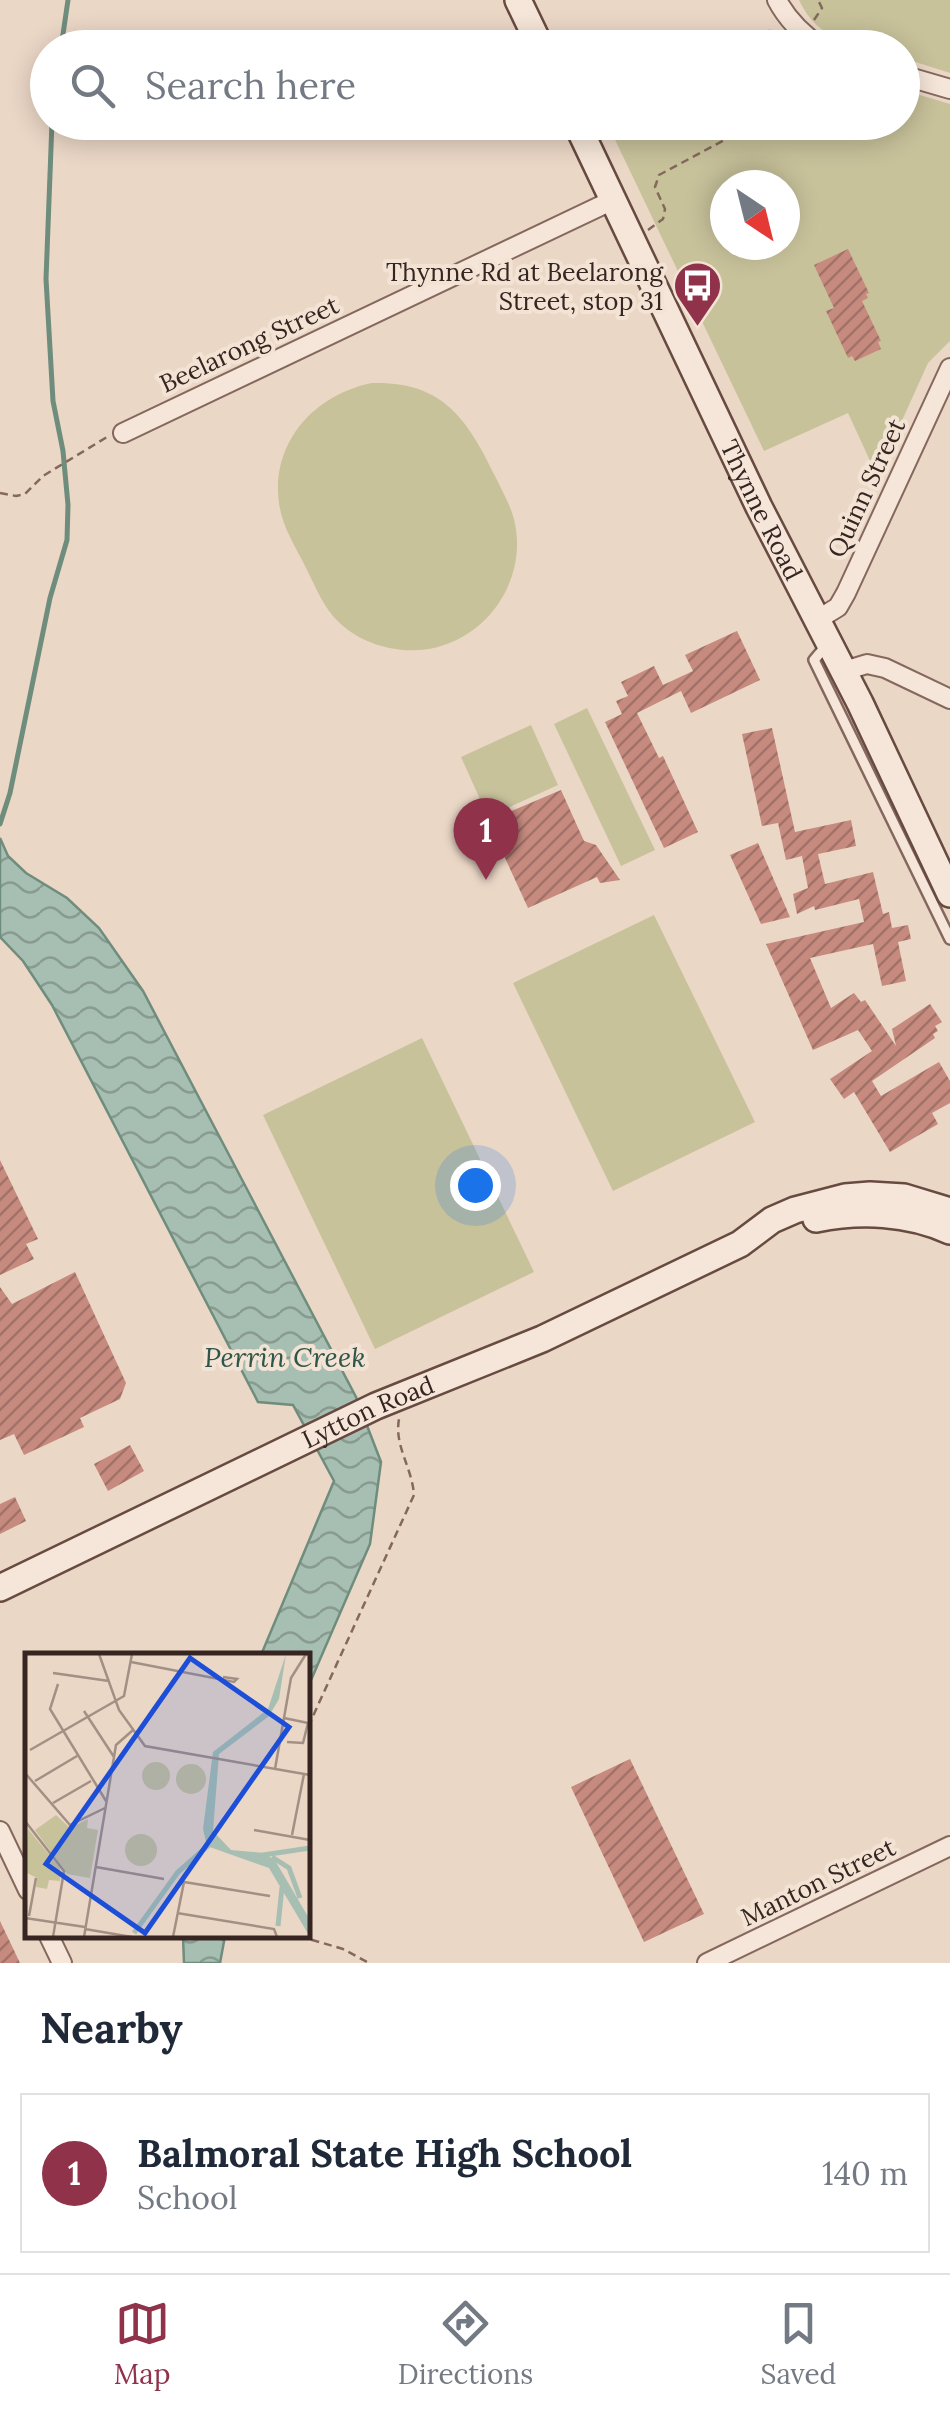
<!DOCTYPE html>
<style>
:root{--surface:#fff;--page:#f6f6f7;--text:#1f2937;--muted:#747a83;--line:#e0e1e3;--accent:#8f324a}
body{margin:0;font-family:Lora,serif;background:var(--page);color:var(--text)}
.compass{position:absolute;left:710px;top:170px;width:90px;height:90px;border-radius:50%;background:var(--surface);box-shadow:0 5px 25px #0003;rotate:145deg}
.you{position:absolute;left:475px;top:1185px;width:35px;height:35px;margin:-25px;border:8px solid #fff;border-radius:50%;background:#1a73e8;box-shadow:0 0 0 15px #1a73e833}
.badge{display:grid;place-items:center;width:65px;height:65px;border-radius:50%;background:var(--accent);color:#fff;font-size:32px;font-weight:700}
.pin{position:absolute;translate:-50% -82px;filter:drop-shadow(0 2px 5px #0008)}
.pin::after{content:'';position:absolute;top:52px;width:35px;height:30px;background:inherit;clip-path:polygon(0 0,100% 0,50% 100%)}
.list{margin:0;padding:0;list-style:none}
h2{display:flex;justify-content:space-between;align-items:center;height:130px;margin:0;padding:0 40px;font-size:42px}
h2 small{font-size:32px;font-weight:400;color:var(--muted)}
.list li{display:grid;grid-template-columns:65px 1fr auto;gap:30px;align-items:center;box-sizing:border-box;height:160px;margin:0 20px 20px;padding:0 20px;border:2px solid var(--line);border-radius:0px}
.list b{display:block;font-size:38px;white-space:nowrap}
.list p{margin:0;font-size:32px;white-space:nowrap;color:var(--muted)}
.list em{font-size:32px;font-style:normal;color:var(--muted)}
.icon{flex:none;width:55px;height:55px;fill:none;stroke:currentColor;stroke-width:2;stroke-linecap:round;stroke-linejoin:round}
.map{position:relative;flex:none;width:950px;height:1963px;overflow:hidden}
.search{position:absolute;background:var(--surface);box-shadow:0 5px 25px #0003;left:30px;right:30px;top:30px;height:110px;display:flex;align-items:center;gap:25px;box-sizing:border-box;padding:0 35px;border-radius:55px;color:var(--muted);font-size:38px}
.sheet{height:310px;background:var(--surface)}
nav{display:flex;justify-content:space-around;align-items:center;box-sizing:border-box;height:140px;border-top:2px solid var(--line);background:var(--surface);font-size:28px;color:var(--muted)}
nav a{display:grid;justify-items:center;gap:5px}
nav .on{color:var(--accent)}
.map>svg:first-child{display:block}
</style>
<div class="map">
<svg width="950" height="1963" viewBox="0 0 950 1963">
<defs>
<pattern id="water-waves" width="16" height="10" patternUnits="userSpaceOnUse" patternTransform="scale(2.5)"><rect width="16" height="10" fill="#a7bfb2"/><path d="M0 5q4-4 8 0t8 0" fill="none" stroke="#899b90"/></pattern>
<pattern id="building-hatch" width="6" height="6" patternUnits="userSpaceOnUse" patternTransform="scale(2.5)"><rect width="6" height="6" fill="#c68a7f"/><path d="M-1 1l2-2M0 6l6-6M5 7l2-2" fill="none" stroke="#a27168"/></pattern>
</defs>
<rect width="100%" height="100%" fill="#ebd7c6"/>
<!-- park -->
<g fill="#c8c29b" fill-rule="evenodd">
<path d="M799 0H950V73L903 58 902 48C859 48 819 43 799 0Z"/>
<path d="M770 29 792 47H731Z"/>
<path d="M903 90 950 104V341L928 363 877 476 848 413 764 451 607 123 902 122ZM725 185H785V245H725Z"/>
<path d="M372 383C442 381 467 418 495 476 502 491 512 507 515 524 526 578 491 633 438 647 400 657 353 644 329 611 319 597 312 579 304 564 295 546 284 529 280 509 268 446 312 395 372 383Z"/>
<path d="M587 708 655 850 621 866 554 724Z"/>
<path d="M531 725 558 785 488 817 461 757Z"/>
<path d="M654 915 755 1122 613 1191 513 983Z"/>
<path d="M422 1038 534 1272 375 1349 263 1115Z"/>
</g>
<!-- water -->
<g fill="url(#water-waves)" stroke="#6e8d7d" stroke-width="2.5">
<path d="M0 838 8 856 26 873 67 898 99 928 143 991 356 1397 381 1462 370 1544 308 1687V1656L261 1655 334 1481 293 1405 258 1402 52 1005 23 961 0 937Z"/>
<path d="M183 1936H225L220 1963H184Z"/>
</g>
<g fill="none" stroke-linecap="round" stroke-linejoin="round">
<!-- stream -->
<g stroke="#6e8d7d" stroke-width="5">
<path d="M61 48 68 0"/>
<path d="M0 824 10 793 50 598 67 540 68 505 63 451 53 401 46 279 52 122"/>
</g>
</g>
<!-- building -->
<g fill="url(#building-hatch)">
<path d="M848 249 869 293 866 294 868 298 862 301 881 341 878 342 881 349 855 361 852 356 848 358 826 311 834 308 814 265Z"/>
<path d="M737 631 760 680 691 713 681 691 637 713 659 758 663 756 698 832 664 848 605 722 622 714 616 701 628 696 621 682 654 666 663 685 693 671 685 655Z"/>
<path d="M772 728 795 832 851 820 856 846 818 854 825 884 873 872 883 914 889 912 892 928 908 925 911 939 898 942 906 981 882 986 873 944 810 958 831 1008 854 993 861 1002 865 1000 896 1046 892 1029 930 1004 942 1022 935 1026 938 1031 933 1034 935 1038 872 1081 881 1096 939 1062 950 1081V1103L932 1113 938 1124 890 1152 854 1092 844 1099 830 1079 872 1051 858 1030 813 1050 766 944 864 922 859 899 815 910 814 906 797 914 793 894 808 888 802 856 786 860 778 823 762 826 742 734Z"/>
<path d="M561 790 584 841 596 845 620 880 600 883 597 877 528 908 488 821Z"/>
<path d="M758 843 790 917 761 924 730 855Z"/>
<path d="M0 1160 38 1239 26 1244 34 1259 0 1275Z"/>
<path d="M75 1272 126 1383 120 1399 80 1418 84 1427 24 1455 14 1434 0 1440V1287L12 1304Z"/>
<path d="M130 1445 144 1471 108 1491 94 1464Z"/>
<path d="M15 1497 26 1521 0 1534V1504Z"/>
<path d="M630 1759 704 1914 644 1942 571 1787Z"/>
<path d="M0 1921 20 1963H0Z"/>
</g>
<g fill="none" stroke-linecap="round" stroke-linejoin="round">
<defs>
<path id="lane" d="M825 647 814 660 950 939"/>
<g id="street">
<path d="M777 0C788 21 803 35 822 48"/>
<path d="M902 75 950 89"/>
<path d="M123 433 613 200"/>
<path d="M817 620 838 607 846 593 950 368"/>
<path d="M844 671 867 664 885 668 950 699"/>
<path d="M0 1831 28 1890"/>
<path d="M49 1936 62 1963"/>
<path d="M707 1963 950 1846"/>
</g>
<g id="secondary">
<path d="M518 0 541 48"/>
<path id="s1" d="M576 122 759 507 860 703 950 894"/>
<path d="M816 1219C860 1210 908 1212 950 1231"/>
<path id="s2" d="M0 1588 376 1406 542 1339 740 1244 772 1220 795 1210 845 1197 870 1195 904 1197 950 1211"/>
</g>
</defs>
<!-- lane casing -->
<use href="#lane" stroke="#85685d" stroke-width="14"/>
<!-- street casing -->
<use href="#street" stroke="#85685d" stroke-width="22"/>
<!-- secondary casing -->
<use href="#secondary" stroke="#674a40" stroke-width="30"/>
<!-- path -->
<g stroke="#85685d" stroke-width="2.5" stroke-dasharray="8 5" stroke-linecap="butt">
<path d="M814 20 822 8 818 0"/>
<path d="M648 230 663 219 665 209 655 187 659 175 758 122"/>
<path d="M0 493 16 496 25 494 43 476 107 437"/>
<path d="M308 1727 414 1495C412 1467 394 1446 399 1419"/>
<path d="M299 1936 343 1949 369 1963"/>
</g>
<!-- lane -->
<use href="#lane" stroke="#f6e6d9" stroke-width="9"/>
<!-- street -->
<use href="#street" stroke="#f6e6d9" stroke-width="18"/>
<!-- secondary -->
<use href="#secondary" stroke="#f6e6d9" stroke-width="25"/>
</g>
<!-- icons -->
<defs>
<symbol id="bus-pin" viewBox="-11 -11 22 30"><path d="M0 17L-7.5 6A9.5 9.5 0 1 1 7.5 6Z" fill="#8f324a" stroke="#f3e3d5"/><path d="M-5-6H5V4H4V6H2V4H-2V6H-4V4H-5ZM-3.5-4V0h7V-4ZM-3.5 1.2v1.5H-2V1.2ZM2 1.2v1.5H3.5V1.2Z" fill="#fff"/></symbol>
</defs>
<g fill-rule="evenodd">
<use href="#bus-pin" x="670" y="258" width="55" height="75"/>
</g>
<g text-anchor="middle" dominant-baseline="central" stroke-width="8" stroke-linejoin="round" paint-order="stroke">
<!-- poi labels -->
<g font-size="25" fill="#362520" stroke="#f3e3d5" text-anchor="end">
<text x="663" y="272">Thynne Rd at Beelarong<tspan x="663" dy="29">Street, stop 31</tspan></text>
</g>
<!-- street labels -->
<g font-size="25" fill="#362520" stroke="#f3e3d5">
<text transform="translate(249 344) rotate(-25)">Beelarong Street</text>
<text transform="translate(866 488) rotate(-65)">Quinn Street</text>
<text stroke="none"><textPath href="#s1" startOffset="430">Thynne Road</textPath></text>
<text stroke="none"><textPath href="#s2" startOffset="408">Lytton Road</textPath></text>
<text transform="translate(818 1882) rotate(-26)">Manton Street</text>
</g>
<!-- water labels -->
<g font-size="28" font-style="italic" fill="#305549" stroke="#f3e3d5">
<text x="285" y="1357">Perrin Creek</text>
</g>
</g>
<!-- overview -->
<g transform="translate(25 1653)">
<rect width="285" height="285" fill="#ebd7c6"/>
<path d="M117 123a14 14 0 1 1 28 0a14 14 0 1 1-28 0ZM151 126a15 15 0 1 1 30 0a15 15 0 1 1-30 0ZM31 162 45 175 63 166 62 175 73 177 65 225 42 221 10 177ZM3 176 35 215V228L24 227 22 236 11 234 12 225 0 219ZM100 197a16 16 0 1 1 32 0a16 16 0 1 1-32 0Z" fill="#c8c29b"/>
<path d="M261 1 254 46 244 63 194 101 188 178 206 197 240 200 251 209 285 267V284L244 215 182 193 178 176 188 99 243 56Z" fill="#a7bfb2"/>
<path fill="none" stroke="#a7bfb2" stroke-width="5" d="M238 202 285 195M247 204 264 215 275 245M253 273 257 234M109 280 153 219 184 192"/>
<path fill="none" stroke="#a39084" stroke-width="2.5" d="M74 1 94 57 120 93 285 122M106 9 209 29 212 26 198 24M28 20 84 28M33 31 25 56 81 148M59 58 89 104M259 65 283 70 278 90 262 89M5 97 99 43 107 1M250 116 266 25 281 1M0 120 45 172 80 155M10 128 52 103M28 150 66 128M0 168 39 218 28 284M229 177 285 187M267 182 279 121M71 214 139 226M152 260 249 276 252 284M4 263 11 225M0 265 60 274M60 276 107 284M59 284 91 92 108 77M148 284 159 229 245 243"/>
<path fill="#1d4ed8" fill-opacity="0.15" stroke="#1d4ed8" stroke-width="5" d="M165 5 264 74 120 280 21 211Z"/>
<rect width="285" height="285" fill="none" stroke="#362520" stroke-width="5"/>
</g>
</svg>
<svg class="compass" viewBox="-18 -18 36 36"><path d="M0-13l5 13h-10z" fill="#e53935"/><path d="M0 13l5-13h-10z" fill="#747a83"/></svg>
<div class="you"></div>
<div class="pin badge" style="left:486px;top:880px">1</div>
<div class="search"><svg class="icon" aria-label="search" viewBox="0 0 24 24"><circle cx="10" cy="10" r="6"/><path d="M15 15l6 6"/></svg>Search here</div>
</div>
<section class="sheet">
<h2>Nearby<small></small></h2>
<ul class="list">
<li><span class="badge">1</span><div><b>Balmoral State High School</b><p>School</p></div><em>140 m</em></li>
</ul>
</section>
<nav>
<a class="on"><svg class="icon" aria-label="map" viewBox="0 0 24 24"><path d="M3 6l6-2 6 2 6-2v14l-6 2-6-2-6 2zM9 4v14M15 6v14"/></svg>Map</a>
<a><svg class="icon" aria-label="directions" viewBox="0 0 24 24"><path d="M12 3l9 9-9 9-9-9zM9 14v-3h6M13 9l2 2-2 2"/></svg>Directions</a>
<a><svg class="icon" aria-label="saved" viewBox="0 0 24 24"><path d="M7 4h10v16l-5-4-5 4z"/></svg>Saved</a>
</nav>
